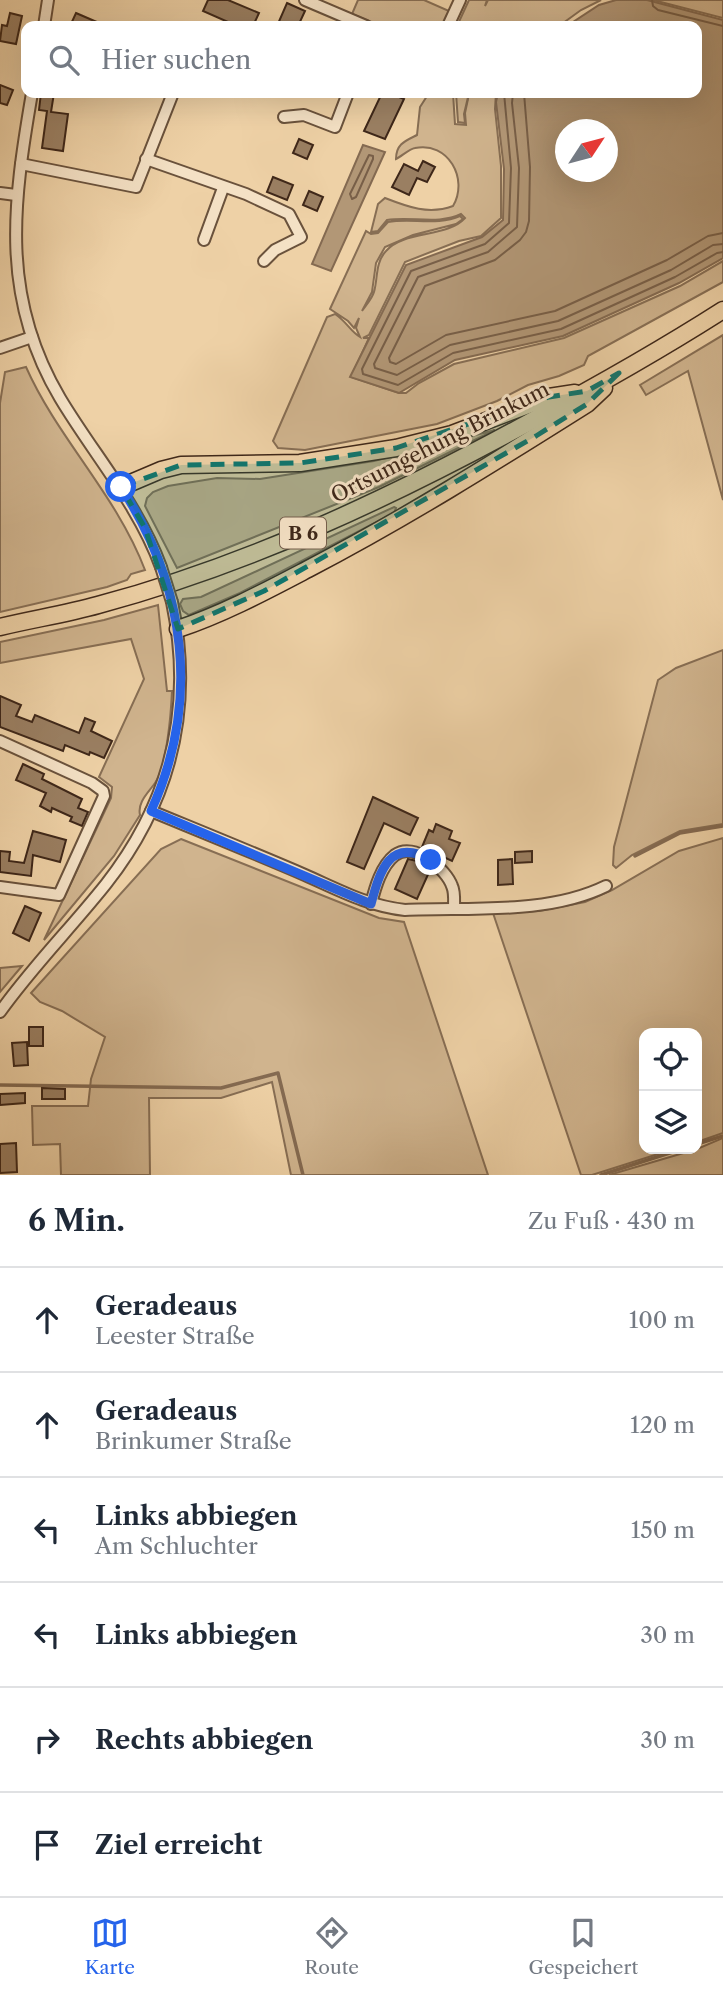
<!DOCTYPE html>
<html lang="de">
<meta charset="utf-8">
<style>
:root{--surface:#fff;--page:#f6f6f7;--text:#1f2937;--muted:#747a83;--line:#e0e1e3;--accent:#2563eb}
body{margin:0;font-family:"Libre Caslon Text",serif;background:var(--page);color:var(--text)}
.controls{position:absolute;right:21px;bottom:21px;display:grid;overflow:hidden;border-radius:14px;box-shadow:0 7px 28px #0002}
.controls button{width:63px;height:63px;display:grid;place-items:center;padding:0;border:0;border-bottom:2px solid var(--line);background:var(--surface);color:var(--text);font:35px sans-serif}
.compass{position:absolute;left:555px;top:119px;width:63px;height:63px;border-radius:50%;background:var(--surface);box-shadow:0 7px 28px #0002;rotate:54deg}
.stop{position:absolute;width:21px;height:21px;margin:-16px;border:5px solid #2563eb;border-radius:50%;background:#fff}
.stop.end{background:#2563eb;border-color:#fff;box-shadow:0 2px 7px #0008}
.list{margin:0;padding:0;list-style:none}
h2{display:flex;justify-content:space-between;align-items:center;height:91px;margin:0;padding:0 28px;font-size:30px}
h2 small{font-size:23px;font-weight:400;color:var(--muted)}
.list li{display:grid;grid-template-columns:46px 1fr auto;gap:21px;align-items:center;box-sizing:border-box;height:105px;padding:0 28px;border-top:2px solid var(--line)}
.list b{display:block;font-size:26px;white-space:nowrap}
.list p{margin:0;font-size:23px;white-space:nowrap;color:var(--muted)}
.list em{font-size:23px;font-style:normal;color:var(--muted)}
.icon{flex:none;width:38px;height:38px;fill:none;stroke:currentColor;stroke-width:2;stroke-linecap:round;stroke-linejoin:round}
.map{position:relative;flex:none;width:723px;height:1175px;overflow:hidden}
.search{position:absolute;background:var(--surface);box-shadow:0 7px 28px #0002;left:21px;right:21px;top:21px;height:77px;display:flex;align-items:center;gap:18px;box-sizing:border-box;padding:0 24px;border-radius:14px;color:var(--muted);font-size:26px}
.sheet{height:721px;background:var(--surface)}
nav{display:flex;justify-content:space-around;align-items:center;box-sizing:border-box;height:98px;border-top:2px solid var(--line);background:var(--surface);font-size:19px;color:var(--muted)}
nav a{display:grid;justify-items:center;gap:4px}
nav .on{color:var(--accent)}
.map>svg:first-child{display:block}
</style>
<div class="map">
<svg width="723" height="1175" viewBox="0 0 723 1175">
<rect width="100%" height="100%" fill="#eed1a6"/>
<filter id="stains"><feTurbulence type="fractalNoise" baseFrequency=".00286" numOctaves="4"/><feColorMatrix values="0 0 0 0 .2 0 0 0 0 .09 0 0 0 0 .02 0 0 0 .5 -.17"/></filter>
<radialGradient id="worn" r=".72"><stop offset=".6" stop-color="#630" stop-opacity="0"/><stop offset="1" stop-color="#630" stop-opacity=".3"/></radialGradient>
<!-- green -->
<g fill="#d0b48e" stroke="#876e54" stroke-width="2">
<path d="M358 0H424L449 11 443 26H381L352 14Z"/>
<path d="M469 0H487L485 6 488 0H601L581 10 559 26H457Z"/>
<path d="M653 0H723V18Z"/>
<path d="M429 93H453L455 124 466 125 465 113 469 94 496 93 495 109 501 166V218L481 236 459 241 405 262 369 335 363 338H369L351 377 399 393H406L419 383 454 364 564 338 680 286 723 261V282L588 356 584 365 559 376 528 385 497 401 437 424 305 450 278 448 273 441 327 317 335 314C347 322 350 331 360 337L356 328 359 318 354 328 348 321 330 309 366 231 371 234 378 233 388 222C412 218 438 226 460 216L463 219 456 224 413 235 385 247 376 263 372 292 362 311C366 305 372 299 374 292 378 278 375 263 386 251 404 230 447 238 465 218L461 214C439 225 411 216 387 220L378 231 371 232 378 204 385 198C408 207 429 215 453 206 469 179 448 141 415 148 409 149 402 156 396 159 396 144 405 141 417 135L420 107Z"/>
<path d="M456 93H469L464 114 465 123 458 122Z"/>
<path d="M723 335V500L688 371 646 395 640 385Z"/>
<path d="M26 367C58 439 116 494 145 570L131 574 127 580 107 587 0 612V403L5 372Z"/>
<path d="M495 430 379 487 177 568 145 506 147 498 153 492 168 486 217 478 260 479 374 461Z"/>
<path d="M394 507 396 508 394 513 240 593 189 615 183 611 180 604 183 599 201 597Z"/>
<path d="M158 605 167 691H172C171 713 167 765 155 783 149 792 137 802 140 815L114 856 44 940 111 798 112 787 99 777 144 679 131 639 0 663V642L104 620Z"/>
<path d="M723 650V824L680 831 632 855 616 868 613 865 614 847 658 680 676 668Z"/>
<path d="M723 838V1133L697 1142V1033H644V1149H674L592 1175H581L493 913 539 911 585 902 612 890 679 851Z"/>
<path d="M181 839 379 918 404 922 488 1175H291L272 1082 221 1098H149L150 1175H61L60 1144 33 1145 32 1106H88L91 1079 105 1037 62 1011 40 1002 31 993 161 849Z"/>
<path d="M22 966 0 992V968Z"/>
<path d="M723 1138V1175H609L697 1149Z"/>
</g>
<!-- water -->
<g fill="#b29776" stroke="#846a51" stroke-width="2" fill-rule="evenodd">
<path d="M616 0H647L723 20V258L679 283 563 336 455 360 399 393 350 377 406 265 482 237 503 220 504 169 496 102 498 93H697V26H567L599 5ZM566 130H608V172H566Z"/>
<path d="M363 145 385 152 331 271 312 264Z"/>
</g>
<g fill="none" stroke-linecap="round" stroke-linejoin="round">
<!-- shore -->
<g stroke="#785f48" stroke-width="2">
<path d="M652 0 653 6 658 10 723 26"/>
<path d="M504 93 511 168 509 223 485 244 411 271 362 369 363 374 398 385 453 353 561 329 675 277 717 253 723 252"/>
<path d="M513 93 512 103 519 168 517 227 488 252 418 277 374 364 375 368 397 375 450 345 558 321 671 270 713 245 723 244"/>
<path d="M524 93 530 167 529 221 526 232 520 240 495 260 425 286 389 358 390 362 396 364 446 335 555 311 667 260 708 236 723 233"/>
<path d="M369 155 373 156V159L356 197 352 199 350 194Z"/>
</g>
<!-- stream -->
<g stroke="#846a51" stroke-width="3.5">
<path d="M635 856 680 833 723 826"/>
<path d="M0 1085 221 1088 278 1073 303 1175"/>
<path d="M697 1144 723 1136"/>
<path d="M601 1175 682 1149"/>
</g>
</g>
<!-- building -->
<g fill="#9a7f62" stroke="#3e2719" stroke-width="2">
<path d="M208 0H228L259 13 253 26H237L203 11Z"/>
<path d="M287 3 305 11 298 26H277Z"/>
<path d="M10 13 22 16 16 44 0 41 2 25 7 26Z"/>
<path d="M76 13 106 26H70Z"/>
<path d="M0 85 13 90 7 105 0 103Z"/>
<path d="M41 93H54L51 112 68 114 63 151 42 148 47 111 39 110Z"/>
<path d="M382 93H389L404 99 385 139 364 131Z"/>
<path d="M299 139 313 145 307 159 293 153Z"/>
<path d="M423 161 435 167 427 182 417 178 409 195 392 187 404 164 418 171Z"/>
<path d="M273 177 293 185 287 200 267 192Z"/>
<path d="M309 191 323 197 317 211 303 205Z"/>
<path d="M0 696 21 705 16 716 32 722 35 715 79 733 85 718 95 722 91 731 112 741 104 758 90 752 89 755 65 745 63 751 0 727Z"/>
<path d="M23 764 44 774 42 779 82 799 78 808 88 812 82 826 70 821 72 817 52 808 51 812 40 806 46 793 16 780Z"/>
<path d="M373 797 418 818 410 835 384 823 364 869 347 862Z"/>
<path d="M436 824 452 831 449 839 460 843 452 861 422 847 429 830 433 832Z"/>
<path d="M33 831 66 840 60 862 33 855 31 876 0 872V851L10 852 9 861 24 863Z"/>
<path d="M532 851V862L515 863V852Z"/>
<path d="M408 859 417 861 430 870 417 899 395 889Z"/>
<path d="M512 859 513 884 498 885V860Z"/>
<path d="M25 906 41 913 29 941 13 933Z"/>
<rect x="29" y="1027" width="14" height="19"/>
<path d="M27 1042 28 1065 14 1066 12 1043Z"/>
<path d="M42 1088 65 1089V1099H42Z"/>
<path d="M25 1093V1103L0 1105V1094Z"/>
<path d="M16 1143 17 1172 0 1173V1144Z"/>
</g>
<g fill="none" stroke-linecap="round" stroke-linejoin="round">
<defs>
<g id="minor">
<path d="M305 0 366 26"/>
<path d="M44 26 48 0"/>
<path d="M448 26 460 0"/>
<path d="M32 93C13 203 0 297 60 398 94 455 138 504 161 567"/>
<path d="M284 117 304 115 335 127 348 93"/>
<path d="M146 159 246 194 289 214 301 237 275 250 264 261"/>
<path d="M21 164 136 187 173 93"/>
<path d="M0 193 16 195"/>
<path d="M204 240 223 188"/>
<path d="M0 348 32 337"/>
<path d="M0 741 92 783 103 791 104 796 59 895 0 887"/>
<path d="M151 811C202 832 254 853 305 875 339 890 368 906 405 910 470 907 547 915 606 886"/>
<path d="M371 904C375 888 381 866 395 855 414 841 446 869 452 886 455 892 454 901 454 908"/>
<path d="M0 1012C32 967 71 928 106 884 172 800 194 707 172 602"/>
</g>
<g id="highway">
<path d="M121 487 161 470 181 465 300 463 396 448 452 434 549 397 575 393"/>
<path d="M0 627C33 619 66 614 98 605 248 565 390 498 526 424 593 388 659 351 723 310"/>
<path d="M178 629C223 614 266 591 308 569 404 519 495 462 587 404L604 388"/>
</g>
</defs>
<!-- minor casing -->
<use href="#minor" stroke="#6a523c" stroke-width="14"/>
<!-- highway casing -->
<use href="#highway" stroke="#3e2719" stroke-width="19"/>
<!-- minor -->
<use href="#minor" stroke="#f4e1c5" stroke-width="10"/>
<!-- highway -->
<use href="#highway" stroke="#eed1a6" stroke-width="16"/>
<defs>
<path id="minor-bridge" d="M161 567 172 602"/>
</defs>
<!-- minor-bridge casing -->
<use href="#minor-bridge" stroke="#6a523c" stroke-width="14" stroke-linecap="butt"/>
<!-- minor-bridge -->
<use href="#minor-bridge" stroke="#f4e1c5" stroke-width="10"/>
</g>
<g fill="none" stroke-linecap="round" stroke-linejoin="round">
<!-- route -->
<path stroke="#2563eb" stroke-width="9" d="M121 487C186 587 201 701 151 811L371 904C380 870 390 837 431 860"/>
</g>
<!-- marked area -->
<path fill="#0f766e" fill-opacity="0.2" stroke="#0f766e" stroke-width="5" stroke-dasharray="14 9" stroke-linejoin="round" d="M619 373 587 404 536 436 264 591 178 629 145 528 121 487 181 465 300 463 396 448 549 397 587 391Z"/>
<g text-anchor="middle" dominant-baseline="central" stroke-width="6" stroke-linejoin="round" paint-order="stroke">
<!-- shield labels -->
<rect fill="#f4e1c5" stroke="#755f4d" stroke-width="2" x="280" y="517.5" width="46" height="31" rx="5"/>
<g font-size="19" font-weight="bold" fill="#3e2719">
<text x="303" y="533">B 6</text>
</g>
<!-- street labels -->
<g font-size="21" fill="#3e2719" stroke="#f4e1c5">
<text transform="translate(440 442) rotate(-27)">Ortsumgehung Brinkum</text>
</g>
</g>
<rect width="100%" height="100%" filter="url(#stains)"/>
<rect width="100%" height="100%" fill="url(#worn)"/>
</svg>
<div class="controls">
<button><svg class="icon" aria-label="locate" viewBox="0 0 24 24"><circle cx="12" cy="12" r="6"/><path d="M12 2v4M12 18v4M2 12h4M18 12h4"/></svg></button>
<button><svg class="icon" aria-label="layers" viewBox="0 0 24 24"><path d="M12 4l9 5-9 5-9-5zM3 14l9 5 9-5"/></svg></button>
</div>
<svg class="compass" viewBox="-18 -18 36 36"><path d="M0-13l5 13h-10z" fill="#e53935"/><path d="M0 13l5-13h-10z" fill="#747a83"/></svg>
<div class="stop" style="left:121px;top:487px"></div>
<div class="stop end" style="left:431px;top:860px"></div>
<div class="search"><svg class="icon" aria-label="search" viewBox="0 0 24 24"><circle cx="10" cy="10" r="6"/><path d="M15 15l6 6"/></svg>Hier suchen</div>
</div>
<section class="sheet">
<h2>6 Min.<small>Zu Fuß · 430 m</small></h2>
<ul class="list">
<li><svg class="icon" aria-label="ahead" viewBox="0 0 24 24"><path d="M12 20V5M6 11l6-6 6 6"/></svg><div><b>Geradeaus</b><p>Leester Straße</p></div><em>100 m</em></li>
<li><svg class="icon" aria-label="ahead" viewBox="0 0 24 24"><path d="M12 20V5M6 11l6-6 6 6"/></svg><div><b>Geradeaus</b><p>Brinkumer Straße</p></div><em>120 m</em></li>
<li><svg class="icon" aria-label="left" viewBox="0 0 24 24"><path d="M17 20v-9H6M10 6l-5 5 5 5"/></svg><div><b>Links abbiegen</b><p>Am Schluchter</p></div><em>150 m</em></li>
<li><svg class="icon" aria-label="left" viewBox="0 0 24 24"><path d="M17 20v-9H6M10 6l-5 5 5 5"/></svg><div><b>Links abbiegen</b></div><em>30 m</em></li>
<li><svg class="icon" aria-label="right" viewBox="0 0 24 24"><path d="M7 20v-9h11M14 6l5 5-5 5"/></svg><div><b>Rechts abbiegen</b></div><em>30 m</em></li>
<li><svg class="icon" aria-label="arrive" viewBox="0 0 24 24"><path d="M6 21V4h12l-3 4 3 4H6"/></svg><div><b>Ziel erreicht</b></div></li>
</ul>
</section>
<nav>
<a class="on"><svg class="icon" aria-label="map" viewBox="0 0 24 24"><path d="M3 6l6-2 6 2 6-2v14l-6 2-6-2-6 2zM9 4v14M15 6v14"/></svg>Karte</a>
<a><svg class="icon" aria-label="directions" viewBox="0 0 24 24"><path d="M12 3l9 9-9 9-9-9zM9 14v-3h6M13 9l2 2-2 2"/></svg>Route</a>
<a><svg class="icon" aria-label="saved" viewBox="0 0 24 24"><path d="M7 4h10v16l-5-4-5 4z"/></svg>Gespeichert</a>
</nav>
